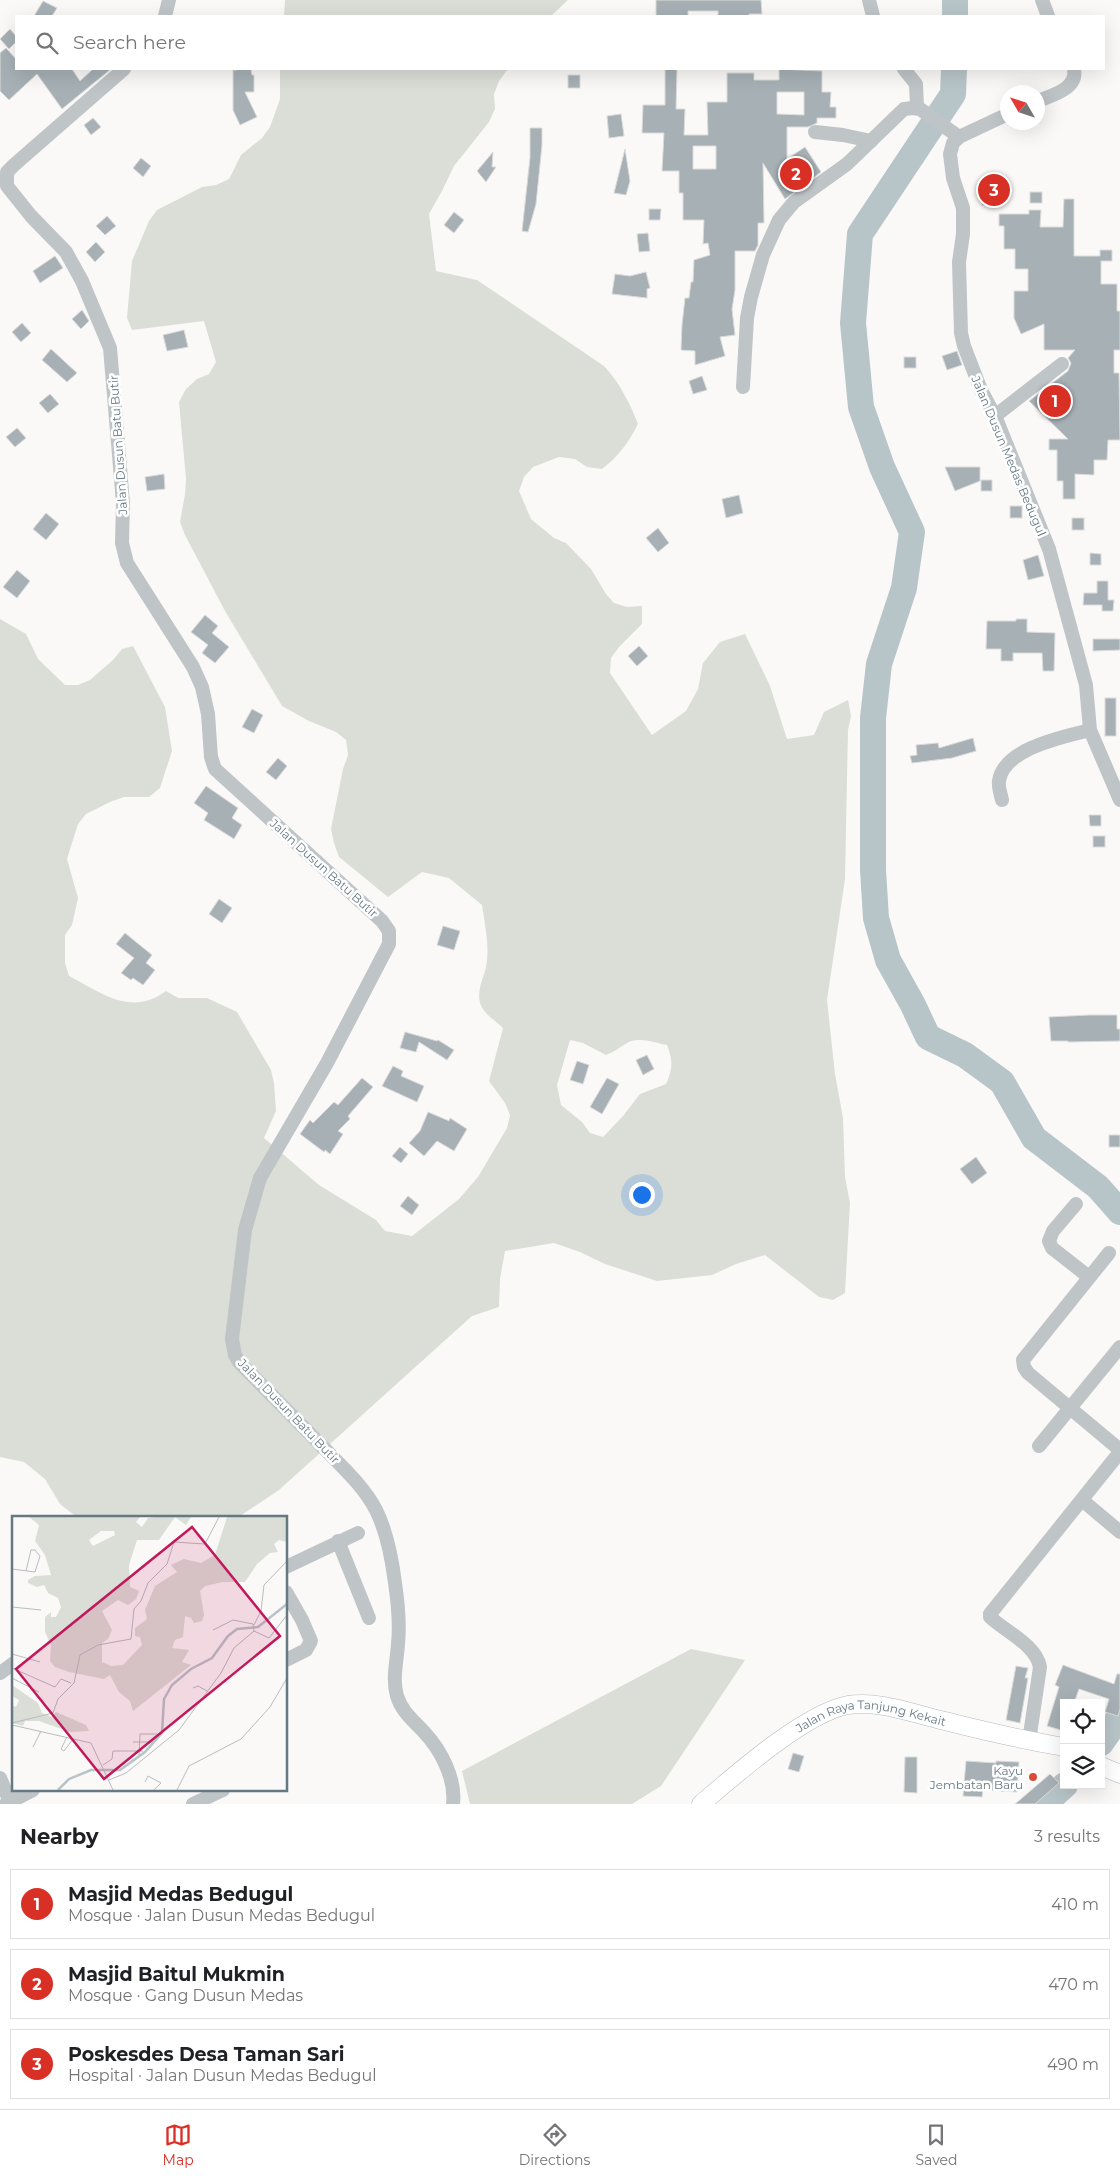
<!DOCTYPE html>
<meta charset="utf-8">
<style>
:root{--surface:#fff;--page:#f6f6f6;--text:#202124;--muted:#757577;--line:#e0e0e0;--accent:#d93025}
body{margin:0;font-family:Montserrat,sans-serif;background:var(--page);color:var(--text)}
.controls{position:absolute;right:15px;bottom:15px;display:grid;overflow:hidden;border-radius:0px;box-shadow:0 5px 20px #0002}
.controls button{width:45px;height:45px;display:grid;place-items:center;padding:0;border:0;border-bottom:1px solid var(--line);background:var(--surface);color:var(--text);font:25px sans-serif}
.compass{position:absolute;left:1000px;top:85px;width:45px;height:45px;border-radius:50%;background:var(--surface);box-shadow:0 5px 20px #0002;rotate:309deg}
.you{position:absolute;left:641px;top:1194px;width:18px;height:18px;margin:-12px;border:4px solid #fff;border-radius:50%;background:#1a73e8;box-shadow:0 0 0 8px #1a73e833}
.badge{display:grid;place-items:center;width:32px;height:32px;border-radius:50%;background:var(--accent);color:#fff;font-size:16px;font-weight:700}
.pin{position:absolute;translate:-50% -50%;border:2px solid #fff;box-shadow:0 1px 5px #0006}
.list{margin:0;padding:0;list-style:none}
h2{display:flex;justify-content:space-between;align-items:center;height:65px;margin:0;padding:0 20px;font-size:21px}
h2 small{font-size:16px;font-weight:400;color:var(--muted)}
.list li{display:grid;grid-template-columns:32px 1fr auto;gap:15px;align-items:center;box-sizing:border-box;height:70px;margin:0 10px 10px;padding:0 10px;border:1px solid var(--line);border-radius:0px}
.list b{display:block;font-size:19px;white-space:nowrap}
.list p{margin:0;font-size:16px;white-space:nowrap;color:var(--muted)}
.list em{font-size:16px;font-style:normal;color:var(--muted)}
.icon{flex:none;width:28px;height:28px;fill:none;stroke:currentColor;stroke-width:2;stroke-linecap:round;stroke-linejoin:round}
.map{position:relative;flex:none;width:1120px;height:1804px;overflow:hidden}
.search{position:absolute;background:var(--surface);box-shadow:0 5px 20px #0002;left:15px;right:15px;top:15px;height:55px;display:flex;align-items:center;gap:12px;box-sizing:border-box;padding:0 18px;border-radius:0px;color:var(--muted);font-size:19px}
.sheet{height:305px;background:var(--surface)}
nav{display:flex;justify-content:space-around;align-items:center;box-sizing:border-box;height:70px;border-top:1px solid var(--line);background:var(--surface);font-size:14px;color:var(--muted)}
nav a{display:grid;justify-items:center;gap:2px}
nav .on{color:var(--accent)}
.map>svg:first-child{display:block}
</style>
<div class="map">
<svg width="1120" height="1804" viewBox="0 0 1120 1804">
<rect width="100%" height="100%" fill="#faf9f8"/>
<!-- green -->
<g fill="#daded7" fill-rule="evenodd">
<path d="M285 0H568L551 16H284Z"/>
<path d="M280 69H508L499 81 494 94 495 109 489 122 454 166 442 191 429 214 436 271 477 280 604 366C619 382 630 403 638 424 629 442 618 457 602 469L587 467 575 459 559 457 533 467 524 477 519 491 531 519 554 538 566 543 591 569 606 594 614 603 627 607 642 606V624L619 647 611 658 610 673 652 735 686 711 698 689 703 663 720 642 745 634 770 686 787 739 814 735 824 712 848 700 851 716 848 730 845 879 827 1000 835 1074 843 1118 845 1177 850 1203 845 1293 833 1300 819 1297 765 1255 736 1264 712 1275 657 1281 605 1264 580 1252 554 1243 505 1251 500 1279 499 1307 472 1316 279 1490 237 1518H78L60 1504 45 1479 24 1462 0 1457V619L26 634 38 659 65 685H78L90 680 113 660 122 649 133 646 165 707 172 751 160 788 149 797H124L110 802 86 814 78 824 67 859 78 898 72 925 65 935V963L69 976C102 993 131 1017 166 991L178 998H207L237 1012 271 1070 274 1083 276 1111 264 1138 319 1185 376 1220 385 1231 412 1236 459 1199 478 1177 507 1128 510 1115 505 1103 489 1081 503 1028C497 1022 487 1016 483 1009 474 996 483 980 486 967 490 947 485 925 482 905L449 878 422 872 388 897 339 857 334 843 331 829 343 769 348 755 346 740 336 732 309 721 282 706 225 611 185 535 180 522 185 494 186 479 179 402 186 389 197 379 209 374 216 362 204 321 132 330 127 318 132 261 149 221 157 210 202 187 216 185 229 179 241 155 262 138 270 127 280 99ZM570 1040 583 1043 606 1055C614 1052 620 1047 627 1043 638 1036 656 1043 667 1045 673 1060 673 1069 666 1084L640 1094 623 1116 603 1137 590 1133 582 1122 561 1105 557 1085Z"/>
<path d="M691 1649 745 1660 661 1786 632 1804H470L462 1771Z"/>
</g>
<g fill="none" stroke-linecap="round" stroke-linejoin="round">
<!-- river -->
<g stroke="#b8c5c8" stroke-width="26">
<path d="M955 16V0"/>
<path d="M954 69 953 94 860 234 853 323 861 407 882 467 912 532 904 588 879 664 873 718V870L876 918 888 960 913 1005 928 1037 965 1055 1002 1082 1034 1138 1098 1187 1120 1212"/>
<path d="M1101 1743 1120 1716"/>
<path d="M1044 1804 1065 1785"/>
</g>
</g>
<!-- building -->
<g fill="#a6b0b5" stroke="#dbdbda" fill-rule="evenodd">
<path d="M656 0H761L762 14H749V16H718V11H688V16H656Z"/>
<path d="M43 1 57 8 52 16H34Z"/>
<path d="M10 29 16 36V42L9 49 0 39Z"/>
<path d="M6 48 16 59V69H72L80 81 93 69H111L62 109 37 74 9 100 0 91V53Z"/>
<path d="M233 69 236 71 235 69H251L252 75H254V92H245L257 117 240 125 233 110Z"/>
<path d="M665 69H677L676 109H685L684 135H708L707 102H727V73H754V80H779V69L822 71V92H831L830 107H836V118H817V123L808 127H787V159L805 147 821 172 785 199 763 163 764 223H758V245L755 251H735V290L732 309 735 335 720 337 725 356 695 365V351L681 350 682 325 685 298H689L691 282H693L694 260 710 255 708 243 703 244 704 220H683V193H679V171H662L664 133H642L643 105H665ZM777 92H804V115L777 114ZM693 146H716V169H693Z"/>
<rect x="568" y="75" width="12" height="13"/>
<path d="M621 114 624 136 609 138 607 116Z"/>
<path d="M93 118 101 127 91 135 84 125Z"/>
<path d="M530 128H542V145L536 204 528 232 522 231 530 158Z"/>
<path d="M625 149 630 181 626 195 614 193Z"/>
<path d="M493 152 492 167H496L486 182 477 171Z"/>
<path d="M141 158 151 166 143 177 133 168Z"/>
<rect x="1030" y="192" width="12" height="11"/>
<rect x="982" y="194" width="12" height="11"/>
<path d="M1064 199H1074V256H1100V250H1112V261H1101V284H1117V311H1120V350H1114V373H1119L1120 440H1108L1107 460H1094V475L1075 474V499H1063V481H1057V450H1049V439H1068L1029 401 1068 371 1071 363 1068 358 1075 350H1044V324L1021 334 1014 318V291H1028V269H1015V249H1004V226H999V214H1029V210H1041L1040 227H1063Z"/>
<path d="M649 209H661L660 220H649Z"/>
<path d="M454 212 464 220 454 233 444 225Z"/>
<path d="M107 216 116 226 105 235 96 226Z"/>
<path d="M648 233 650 251 639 252 637 234Z"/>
<path d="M96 242 105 252 95 262 86 252Z"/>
<path d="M55 256 63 268 40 283 33 271Z"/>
<path d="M646 272 650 288 647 289V298L612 294 615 274 630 276Z"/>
<path d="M82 310 89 321 81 329 72 319Z"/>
<path d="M22 323 31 333 21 342 12 332Z"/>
<path d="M184 330 188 347 167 351 163 335Z"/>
<path d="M51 349 77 373 67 382 42 360Z"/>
<path d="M957 351 962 365 947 370 942 356Z"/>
<rect x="904" y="357" width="12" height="11"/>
<path d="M702 376 707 390 693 394 689 381Z"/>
<path d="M50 394 59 404 48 413 39 403Z"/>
<path d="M17 428 26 438 15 447 6 437Z"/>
<path d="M945 467H980V481L955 491Z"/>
<path d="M164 474 165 489 147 491 145 477Z"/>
<rect x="981" y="480" width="11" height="11"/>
<path d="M739 495 743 513 726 518 722 499Z"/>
<rect x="1010" y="506" width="12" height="12"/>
<path d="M46 513 59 524 46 540 33 529Z"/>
<rect x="1072" y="518" width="12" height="12"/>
<path d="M658 528 669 543 658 552 646 538Z"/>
<path d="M1090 553 1101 554V565H1090Z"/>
<path d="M1038 555 1044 576 1028 580 1023 560Z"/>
<path d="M17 570 30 581 17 598 3 587Z"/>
<path d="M1097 581H1108V600H1114L1113 611H1102V605H1083L1084 593H1097Z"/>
<path d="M205 615 218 626 212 633 229 647 215 663 202 653 208 645 191 632Z"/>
<path d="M1016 619H1027V632L1055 633 1054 671H1043L1042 653H1013V661H1001V649H986L987 621H1016Z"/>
<path d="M1093 639H1120V650L1093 651Z"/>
<path d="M639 646 648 656 637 666 628 656Z"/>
<rect x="1105" y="698" width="11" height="38"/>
<path d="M252 709 263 715 254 733 242 727Z"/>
<path d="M973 738 976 751 952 758 912 763 910 756 917 755 916 745 938 743 939 748Z"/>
<path d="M278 758 287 766 276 780 266 772Z"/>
<path d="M206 786 238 808 232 818 242 825 234 839 204 820 208 813 194 803Z"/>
<path d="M1089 815H1101V826H1090Z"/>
<rect x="1093" y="836" width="12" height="11"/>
<path d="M219 899 232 908 222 923 209 914Z"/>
<path d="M443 926 460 931 454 950 437 945Z"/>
<path d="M125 933 152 955 146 963 155 970 143 985 133 978 131 980 121 973 134 958 116 944Z"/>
<path d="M1090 1015H1117V1029H1120V1041L1068 1042V1041H1051L1049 1017Z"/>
<path d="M405 1032 437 1041 438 1040 454 1050 447 1060 419 1042 416 1052 400 1048Z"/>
<path d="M647 1055 654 1069 643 1075 636 1060Z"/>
<path d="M577 1061 589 1065 583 1084 570 1080Z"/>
<path d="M393 1066 403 1071 401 1076 424 1086 417 1102 382 1086Z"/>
<path d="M362 1078 373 1087 348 1116 350 1119 338 1131 343 1134 330 1154 325 1150 324 1152 300 1134 310 1120 313 1123 334 1102 338 1105Z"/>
<path d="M607 1078 619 1084 602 1114 590 1107Z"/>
<path d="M428 1112 449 1121 450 1118 467 1129 454 1151 437 1141 424 1156 409 1143 420 1131Z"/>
<rect x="1109" y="1135" width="11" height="12"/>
<path d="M400 1147 408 1154 401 1163 392 1156Z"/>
<path d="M976 1157 987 1173 972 1184 960 1169Z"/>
<path d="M408 1196 419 1205 412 1215 400 1206Z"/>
<path d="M1063 1665 1114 1684 1117 1674H1120V1709L1118 1716 1105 1712 1109 1699 1079 1689 1074 1703H1064V1731L1047 1726 1059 1687 1055 1685Z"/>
<path d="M1016 1666 1028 1668 1025 1678H1028L1020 1723 1006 1720Z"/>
<path d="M793 1753 804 1756 799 1772 788 1769Z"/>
<path d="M905 1757H917V1793L904 1792Z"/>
<path d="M966 1761 996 1763V1761L1019 1762 1017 1792 983 1790 982 1797 963 1796Z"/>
<path d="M1050 1774 1059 1783 1035 1804H1015Z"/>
</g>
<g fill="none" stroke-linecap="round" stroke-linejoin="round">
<defs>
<g id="major">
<path d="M1101 1766 1120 1774"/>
<path id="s1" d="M701 1804C735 1775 805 1713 848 1705 880 1700 914 1714 945 1721 984 1731 1024 1740 1064 1747"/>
</g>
</defs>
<!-- major casing -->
<use href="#major" stroke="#b3b9bc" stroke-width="19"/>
<!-- minor -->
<g stroke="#bfc4c7" stroke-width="14">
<path d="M869 0 873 16"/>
<path d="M1042 0 1048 16"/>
<path d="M165 16 169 0"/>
<path d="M124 69 14 165 7 172V186L31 216 66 252 82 281 110 348 123 503 122 543 127 563 193 667 202 687 208 714 211 757 215 769 382 921 389 931V944L327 1063 260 1178 245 1230 232 1339 235 1355 239 1362C267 1390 294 1418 322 1446 341 1466 363 1485 376 1510 387 1532 392 1559 395 1583 398 1603 400 1624 398 1644 397 1661 392 1679 397 1696 402 1712 413 1720 424 1732 441 1750 456 1779 453 1804"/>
<path d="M904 69 916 84 917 108"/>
<path d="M1038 101C1052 95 1078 89 1074 69"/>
<path d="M1008 114 959 137 953 143 950 154 953 178 963 208V234L959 262 961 333 964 346 981 390 995 416 1049 549 1086 685 1090 730 1120 800"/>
<path d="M815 132 843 135 871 141"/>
<path d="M743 387 747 318 751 297 763 255 779 220 794 202 847 164 904 109 913 108 920 109 959 137"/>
<path d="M995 416 1062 364"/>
<path d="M1002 800C1001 795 998 787 999 781 1004 748 1063 737 1090 730"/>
<path d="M1076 1204 1053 1231 1049 1241 1052 1248 1089 1277"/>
<path d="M1109 1253 1023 1360 1024 1367 1028 1373 1120 1450"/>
<path d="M1039 1446 1120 1347"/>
<path d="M1082 1500 1120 1532"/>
<path d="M338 1541 369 1618"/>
<path d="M286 1567 358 1533"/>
<path d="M286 1592 302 1620 311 1641 306 1650 286 1660"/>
<path d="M0 1673 14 1663"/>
<path d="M1029 1741 1040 1667C1036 1645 1006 1632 990 1617V1614L1120 1452"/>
<path d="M0 1778 10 1802"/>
<path d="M6 1804 33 1790"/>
<path d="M193 1804 223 1790"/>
</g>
<!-- major -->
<use href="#major" stroke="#fff" stroke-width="18"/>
</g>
<!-- markers -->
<circle fill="#db4c37" stroke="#fff" stroke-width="2" cx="1033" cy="1777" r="5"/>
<g text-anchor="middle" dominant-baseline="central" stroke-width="5" stroke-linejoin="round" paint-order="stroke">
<!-- street labels -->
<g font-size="12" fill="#667881" stroke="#fff">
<text transform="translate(118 445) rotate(-94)">Jalan Dusun Batu Butir</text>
<text transform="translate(1009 456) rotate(67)">Jalan Dusun Medas Bedugul</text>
<text transform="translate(324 868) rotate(42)">Jalan Dusun Batu Butir</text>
<text transform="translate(289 1411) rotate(46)">Jalan Dusun Batu Butir</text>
<text stroke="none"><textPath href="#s1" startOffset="200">Jalan Raya Tanjung Kekait</textPath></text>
</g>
<!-- poi labels -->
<g font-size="12" fill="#667881" stroke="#fff" text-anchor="end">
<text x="1023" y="1770">Kayu<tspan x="1023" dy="14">Jembatan Baru</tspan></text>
</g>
</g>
<!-- overview -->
<g transform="translate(12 1516)">
<rect width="275" height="275" fill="#faf9f8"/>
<path d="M17 1H128L124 6 130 11 136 2 143 1H179L174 9 163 1 147 24H125L117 49 118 71 127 75 124 83 116 89 106 84 90 95 100 114 96 123 90 127V146L99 150 111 149 130 129 128 121 123 120V112L135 103 133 94 143 70 165 56 159 49 172 43 189 47 203 39 215 1H275V26L267 24 262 28 266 36 258 37 245 48 233 66H211L193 70 188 75 192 99 190 105 182 107 179 102 173 100 171 121 163 124 160 132 177 134 170 146 179 149 121 195 118 185 107 176 98 159 92 163 57 156 43 151 38 145 39 129 33 116V101L39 96V101H44L49 91 46 82 36 77 32 69 25 71 16 67V64L23 60 39 59 33 39 23 25 27 9ZM89 15H102L103 19 81 30 77 24ZM0 169 26 187 30 197 40 201 44 196 74 209 77 215 58 216 27 205H13L11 210 0 207V189L4 191 7 184 0 180Z" fill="#daded7" fill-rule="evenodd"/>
<path fill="none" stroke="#b8c5c8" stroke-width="2.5" d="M46 274 57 263 79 254H108L133 236 150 217 152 183 160 169 179 153 200 142 216 120 225 113 246 111 275 88"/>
<path fill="none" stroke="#b6bdc1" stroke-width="1" d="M0 53 23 56 28 40 23 34H19L14 55M0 91 29 94M242 109 249 95 252 69 275 45M201 114 221 104 241 108 242 115M242 115 257 122 275 99M0 138 28 146M0 152 43 171 49 163 59 167M0 162 27 176M181 172 186 170 195 175M0 207 41 197 46 183 62 167 68 139 86 129 119 123 122 93 129 85 136 67 155 48 162 26 193 28 207 1M0 209 79 227 101 274M55 221 49 233 52 235 61 223M121 226H141M21 231 29 215M127 240 128 218H145M91 249 100 243 101 235H131M97 264 114 257 167 214 209 157 222 132 242 115M133 266 136 260 149 267 142 274M165 274 177 250 229 223 258 191 275 162"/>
<path fill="#c2185b" fill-opacity="0.15" stroke="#c2185b" stroke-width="2.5" d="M180 11 268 120 92 263 4 153Z"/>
<rect width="275" height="275" fill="none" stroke="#667881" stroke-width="2.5"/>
</g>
</svg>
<div class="controls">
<button><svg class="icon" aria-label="locate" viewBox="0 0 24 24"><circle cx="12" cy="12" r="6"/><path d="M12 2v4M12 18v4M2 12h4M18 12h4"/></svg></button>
<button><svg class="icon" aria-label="layers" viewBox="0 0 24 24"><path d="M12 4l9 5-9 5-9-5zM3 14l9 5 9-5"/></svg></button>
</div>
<svg class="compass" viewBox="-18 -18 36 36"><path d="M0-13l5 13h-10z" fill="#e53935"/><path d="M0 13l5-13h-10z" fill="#757577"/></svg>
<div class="you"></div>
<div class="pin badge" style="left:1055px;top:401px">1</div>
<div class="pin badge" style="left:796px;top:174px">2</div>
<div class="pin badge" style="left:994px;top:190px">3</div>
<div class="search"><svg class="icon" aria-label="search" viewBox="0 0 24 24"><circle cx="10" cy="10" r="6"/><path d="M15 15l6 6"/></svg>Search here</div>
</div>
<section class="sheet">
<h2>Nearby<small>3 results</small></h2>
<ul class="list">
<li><span class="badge">1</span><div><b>Masjid Medas Bedugul</b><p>Mosque · Jalan Dusun Medas Bedugul</p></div><em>410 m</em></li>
<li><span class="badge">2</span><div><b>Masjid Baitul Mukmin</b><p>Mosque · Gang Dusun Medas</p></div><em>470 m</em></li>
<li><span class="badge">3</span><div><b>Poskesdes Desa Taman Sari</b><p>Hospital · Jalan Dusun Medas Bedugul</p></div><em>490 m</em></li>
</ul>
</section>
<nav>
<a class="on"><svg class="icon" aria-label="map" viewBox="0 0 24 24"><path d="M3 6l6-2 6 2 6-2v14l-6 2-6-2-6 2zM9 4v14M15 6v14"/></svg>Map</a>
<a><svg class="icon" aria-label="directions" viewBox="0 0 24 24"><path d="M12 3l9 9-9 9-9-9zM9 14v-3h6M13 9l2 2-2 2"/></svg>Directions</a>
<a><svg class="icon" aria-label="saved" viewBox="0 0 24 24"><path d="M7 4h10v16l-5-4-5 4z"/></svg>Saved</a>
</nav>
